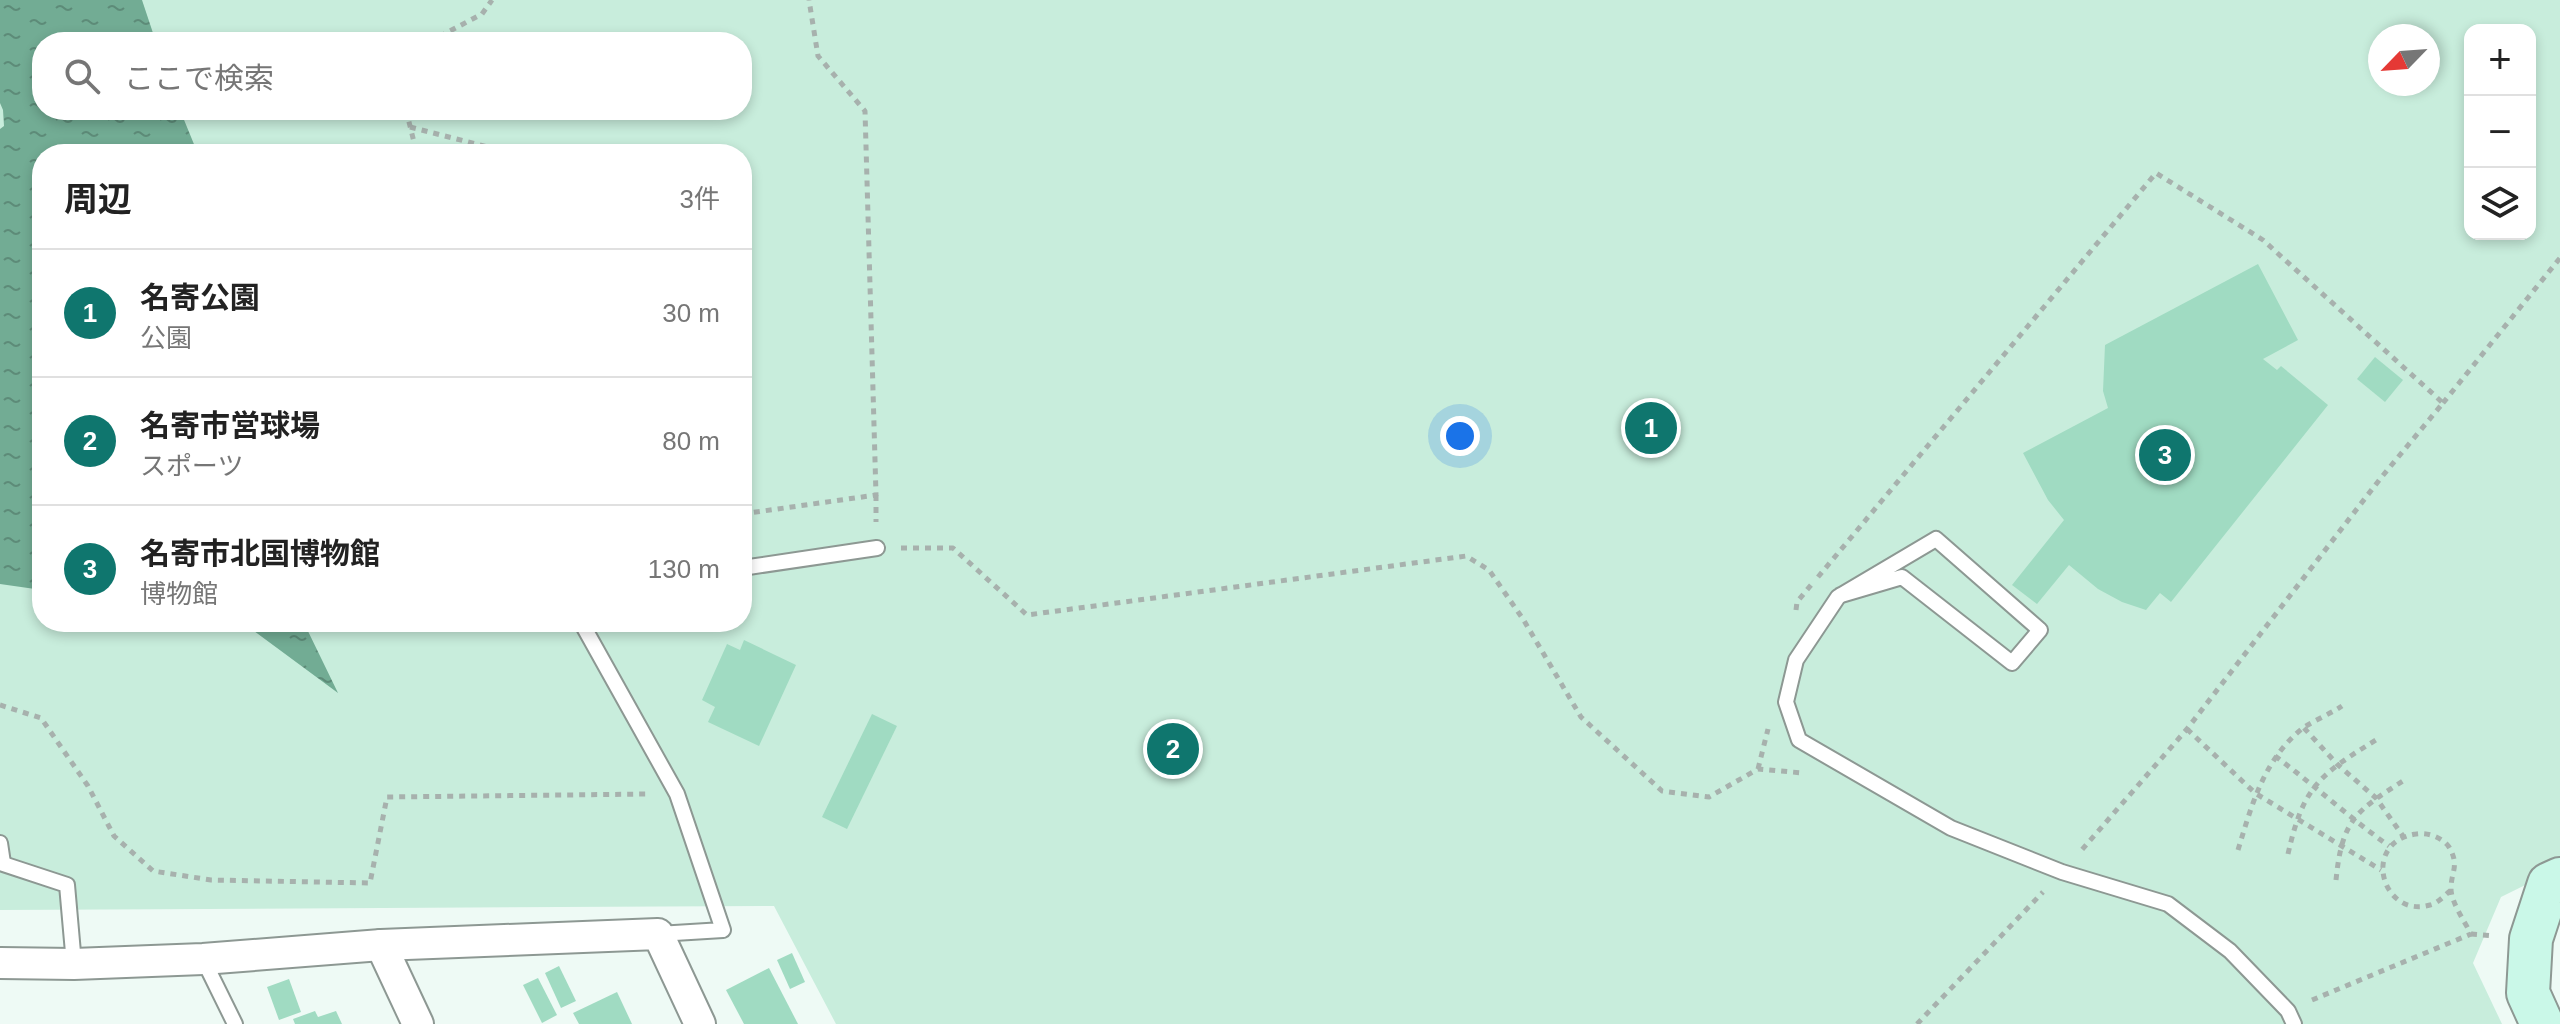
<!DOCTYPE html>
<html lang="ja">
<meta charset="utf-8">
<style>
:root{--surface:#fff;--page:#f6f6f6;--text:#222;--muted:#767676;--line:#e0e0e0;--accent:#0f766e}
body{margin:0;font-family:Helvetica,"Noto Sans JP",sans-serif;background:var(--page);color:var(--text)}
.controls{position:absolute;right:24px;top:24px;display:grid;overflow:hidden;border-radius:16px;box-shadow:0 4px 12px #0003}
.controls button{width:72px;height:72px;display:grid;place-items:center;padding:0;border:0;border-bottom:2px solid var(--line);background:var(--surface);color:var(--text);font:40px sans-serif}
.compass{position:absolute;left:2368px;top:24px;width:72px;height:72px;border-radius:50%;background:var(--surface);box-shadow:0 4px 12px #0003;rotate:245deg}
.you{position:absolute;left:1460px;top:436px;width:28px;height:28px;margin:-20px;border:6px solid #fff;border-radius:50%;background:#1a73e8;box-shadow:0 0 0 12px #1a73e833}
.badge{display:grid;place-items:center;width:52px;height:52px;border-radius:50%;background:var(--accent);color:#fff;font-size:26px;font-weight:700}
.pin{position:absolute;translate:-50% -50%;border:4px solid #fff;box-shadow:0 2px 8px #0006}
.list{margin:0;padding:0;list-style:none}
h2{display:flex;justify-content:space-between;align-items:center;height:104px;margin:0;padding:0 32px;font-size:34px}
h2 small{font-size:26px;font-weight:400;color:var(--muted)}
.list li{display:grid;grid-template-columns:52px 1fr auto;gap:24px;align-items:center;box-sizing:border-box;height:128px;padding:0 32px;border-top:2px solid var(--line)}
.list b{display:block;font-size:30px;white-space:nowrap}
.list p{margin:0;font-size:26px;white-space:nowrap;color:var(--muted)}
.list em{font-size:26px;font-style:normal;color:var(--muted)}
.icon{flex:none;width:44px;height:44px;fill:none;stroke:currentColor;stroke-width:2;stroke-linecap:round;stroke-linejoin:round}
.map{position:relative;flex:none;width:2560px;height:1024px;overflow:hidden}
.search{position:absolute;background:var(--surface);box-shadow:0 4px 12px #0003;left:32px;top:32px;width:720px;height:88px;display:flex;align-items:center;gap:20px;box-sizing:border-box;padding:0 28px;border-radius:32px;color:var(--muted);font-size:30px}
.panel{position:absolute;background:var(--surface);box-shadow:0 4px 12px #0003;left:32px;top:144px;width:720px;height:488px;border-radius:32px}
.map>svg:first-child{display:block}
</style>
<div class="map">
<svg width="2560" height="1024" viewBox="0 0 2560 1024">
<defs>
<pattern id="water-ripples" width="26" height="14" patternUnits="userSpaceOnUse" patternTransform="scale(2)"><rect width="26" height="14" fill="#72ac94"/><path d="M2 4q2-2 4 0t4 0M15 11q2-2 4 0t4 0" fill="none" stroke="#5d8b78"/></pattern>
</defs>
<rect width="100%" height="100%" fill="#eefaf5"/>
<!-- park -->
<path fill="#c8eddc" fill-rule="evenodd" d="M0 0H2560V868L2501 897 2473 963 2502 1024H836L774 906 0 910ZM2470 30H2530V234H2470ZM2380 36H2428V84H2380ZM42 42H742V110H42ZM42 154H742V622H42Z"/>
<!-- water -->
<g fill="url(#water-ripples)">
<path d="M0 0H142L156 42H42V110H180L198 154H42V590L0 584V129L4 126 3 110 0 103Z"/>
<path d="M238 622H290L305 625 338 693 254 631Z"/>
</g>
<!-- building -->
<g fill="#a0dbc2">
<path d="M2258 264 2298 340 2263 359 2277 370 2281 366 2328 405 2171 602 2160 593 2146 610 2122 602 2098 589 2069 565 2037 604 2012 585 2064 520 2048 500 2023 453 2108 408 2103 391 2105 345Z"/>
<path d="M2375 357 2403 380 2385 402 2357 379Z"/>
<path d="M744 640 796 665 759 746 708 722 715 707 702 700 727 644 740 650Z"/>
<path d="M872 714 897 726 847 829 822 817Z"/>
<path d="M792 953 805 982 790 989 777 960Z"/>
<path d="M559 966 576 1001 561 1008 545 973Z"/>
<path d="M769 968 798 1024H744L726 990Z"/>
<path d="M538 978 557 1015 542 1023 523 985Z"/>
<path d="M289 979 301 1012 279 1020 267 987Z"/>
<path d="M617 992 632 1024H579L573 1013Z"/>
<path d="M315 1011 318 1017 336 1011 342 1024H295L293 1019Z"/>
</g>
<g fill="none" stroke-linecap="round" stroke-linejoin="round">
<defs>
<g id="lane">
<path d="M742 568 877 548"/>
<path d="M1841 595 1902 577 2012 663 2040 630 1936 539 1838 597 1796 660 1786 702 1799 740 1951 828 2062 872 2168 904 2230 951 2288 1011 2294 1024"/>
<path d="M581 622 677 794 723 930 658 934"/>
<path d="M0 843 3 863"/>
<path d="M0 863 67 885 74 964"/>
<path d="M203 959 235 1024"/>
</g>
<g id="street">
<path d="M381 945 418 1024"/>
<path d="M0 963 74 964 203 959 381 945 658 934 700 1024"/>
</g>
<path id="secondary" d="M2542 1024 2528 993 2531 939 2549 884 2560 879"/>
</defs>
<!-- lane casing -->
<use href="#lane" stroke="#8d9893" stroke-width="18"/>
<!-- street casing -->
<use href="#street" stroke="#8d9893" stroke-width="34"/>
<!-- secondary casing -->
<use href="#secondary" stroke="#8d9893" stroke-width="46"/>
<!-- path -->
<g stroke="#a7b1ad" stroke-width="5" stroke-dasharray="6 6" stroke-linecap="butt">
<path d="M429 42 482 14 492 0"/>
<path d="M406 110 417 154"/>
<path d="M410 127 515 154"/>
<path d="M2443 403 2560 258"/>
<path d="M876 495V522"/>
<path d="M742 514 876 495 865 111 818 56 809 0"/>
<path d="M901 548H953L1027 615 1466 556 1489 570 1523 619 1581 717 1662 791 1709 797 1758 769 1803 773"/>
<path d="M1818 577 2156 173 2263 240 2443 403 2380 479 2187 729 2080 852"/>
<path d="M1796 610 1797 602 1811 585"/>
<path d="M0 705 41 718 88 786 114 836 153 871 211 880 370 883 387 797 650 794"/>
<path d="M2304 728 2337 764 2376 798 2403 836"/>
<path d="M2187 729 2255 793 2381 870"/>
<path d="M2275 756C2314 785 2350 818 2389 846"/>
<path d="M1758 769 1768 729"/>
<path d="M2238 850C2252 804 2264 759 2303 728 2315 720 2330 714 2342 706"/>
<path d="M2288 854C2303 787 2319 775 2376 740"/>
<path d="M2336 880C2342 819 2356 811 2406 779"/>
<path d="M2471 934 2494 936"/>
<path d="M2312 1000 2471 934C2465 922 2451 902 2451 889 2451 871 2460 866 2449 847 2442 837 2427 832 2416 834 2360 842 2382 919 2430 905 2437 904 2445 895 2450 891"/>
<path d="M1917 1024 2043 892"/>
</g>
<!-- lane -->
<use href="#lane" stroke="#fff" stroke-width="14"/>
<!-- street -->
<use href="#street" stroke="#fff" stroke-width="30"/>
<!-- secondary -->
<use href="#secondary" stroke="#caf8e8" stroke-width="42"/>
</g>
</svg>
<div class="controls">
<button>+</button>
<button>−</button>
<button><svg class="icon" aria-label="layers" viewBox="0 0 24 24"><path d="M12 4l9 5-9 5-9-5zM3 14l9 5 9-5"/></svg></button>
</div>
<svg class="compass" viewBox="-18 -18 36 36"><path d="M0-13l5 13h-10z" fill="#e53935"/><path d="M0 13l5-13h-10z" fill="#767676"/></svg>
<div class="you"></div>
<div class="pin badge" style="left:1651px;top:428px">1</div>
<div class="pin badge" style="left:1173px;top:749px">2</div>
<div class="pin badge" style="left:2165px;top:455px">3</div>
<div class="search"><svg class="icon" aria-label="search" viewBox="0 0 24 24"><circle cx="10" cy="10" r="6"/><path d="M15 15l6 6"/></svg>ここで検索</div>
<section class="panel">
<h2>周辺<small>3件</small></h2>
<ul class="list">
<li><span class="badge">1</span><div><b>名寄公園</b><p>公園</p></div><em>30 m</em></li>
<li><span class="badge">2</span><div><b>名寄市営球場</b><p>スポーツ</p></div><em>80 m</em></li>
<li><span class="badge">3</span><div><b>名寄市北国博物館</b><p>博物館</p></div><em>130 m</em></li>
</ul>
</section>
</div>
